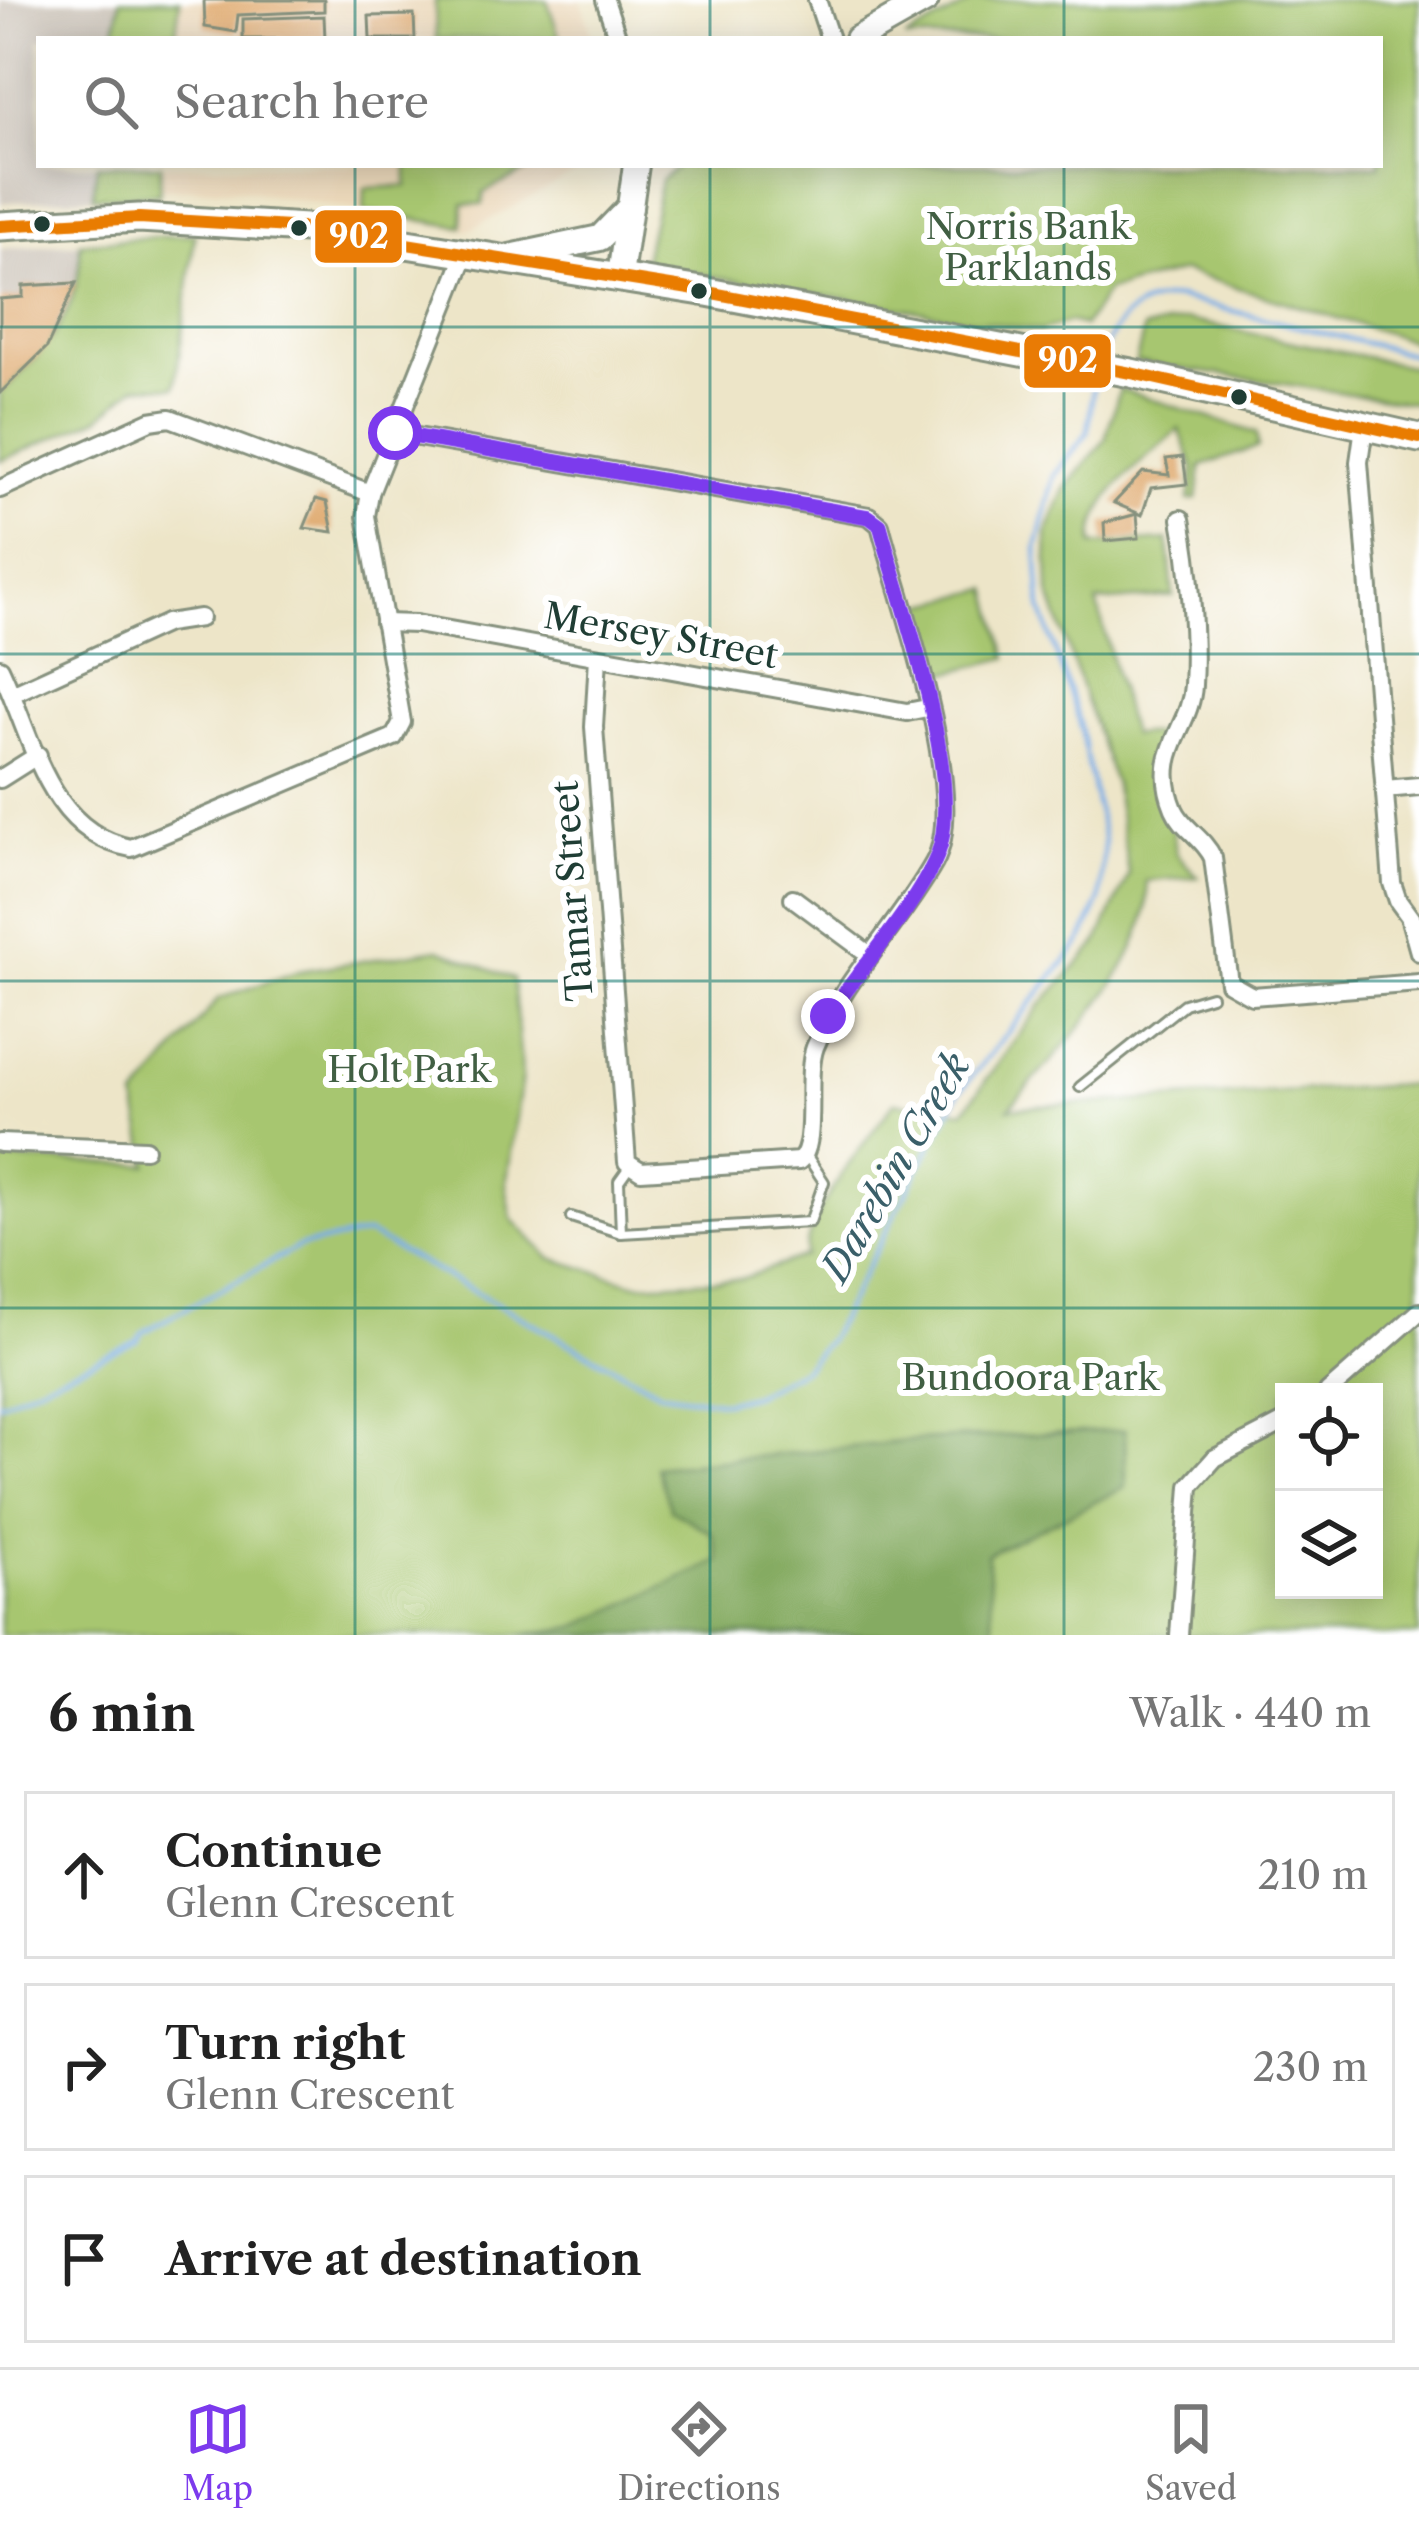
<!DOCTYPE html>
<meta charset="utf-8">
<style>
:root{--surface:#fff;--page:#f2f2f2;--text:#222;--muted:#767676;--line:#e0e0e0;--accent:#7c3aed}
body{margin:0;font-family:"Libre Caslon Text",serif;background:var(--page);color:var(--text)}
.controls{position:absolute;right:36px;bottom:36px;display:grid;overflow:hidden;border-radius:0px;box-shadow:0 6px 30px #0003}
.controls button{width:108px;height:108px;display:grid;place-items:center;padding:0;border:0;border-bottom:3px solid var(--line);background:var(--surface);color:var(--text);font:60px sans-serif}
.stop{position:absolute;width:36px;height:36px;margin:-27px;border:9px solid #7c3aed;border-radius:50%;background:#fff}
.stop.end{background:#7c3aed;border-color:#fff;box-shadow:0 3px 12px #0008}
.list{margin:0;padding:0;list-style:none}
h2{display:flex;justify-content:space-between;align-items:center;height:156px;margin:0;padding:0 48px;font-size:51px}
h2 small{font-size:39px;font-weight:400;color:var(--muted)}
.list li{display:grid;grid-template-columns:78px 1fr auto;gap:36px;align-items:center;box-sizing:border-box;height:168px;margin:0 24px 24px;padding:0 24px;border:3px solid var(--line);border-radius:0px}
.list b{display:block;font-size:45px;white-space:nowrap}
.list p{margin:0;font-size:39px;white-space:nowrap;color:var(--muted)}
.list em{font-size:39px;font-style:normal;color:var(--muted)}
.icon{flex:none;width:66px;height:66px;fill:none;stroke:currentColor;stroke-width:2;stroke-linecap:round;stroke-linejoin:round}
.map{position:relative;flex:none;width:1419px;height:1635px;overflow:hidden}
.search{position:absolute;background:var(--surface);box-shadow:0 6px 30px #0003;left:36px;right:36px;top:36px;height:132px;display:flex;align-items:center;gap:30px;box-sizing:border-box;padding:0 42px;border-radius:0px;color:var(--muted);font-size:45px}
.sheet{height:732px;background:var(--surface)}
nav{display:flex;justify-content:space-around;align-items:center;box-sizing:border-box;height:168px;border-top:3px solid var(--line);background:var(--surface);font-size:33px;color:var(--muted)}
nav a{display:grid;justify-items:center;gap:6px}
nav .on{color:var(--accent)}
.map>svg:first-child{display:block}
</style>
<div class="map">
<svg width="1419" height="1635" viewBox="0 0 1419 1635">
<rect width="100%" height="100%" fill="#fff"/>
<filter id="ink" filterUnits="userSpaceOnUse"><feTurbulence type="fractalNoise" baseFrequency=".00833" numOctaves="2"/><feDisplacementMap in="SourceGraphic" scale="24" xChannelSelector="R" yChannelSelector="G"/><feConvolveMatrix kernelMatrix="1 2 1 2 8 2 1 2 1" color-interpolation-filters="sRGB"/></filter>
<filter id="wash" filterUnits="userSpaceOnUse"><feTurbulence type="fractalNoise" baseFrequency=".004" numOctaves="4" result="noise"/><feDisplacementMap in="SourceGraphic" scale="48" xChannelSelector="R" yChannelSelector="G"/><feGaussianBlur stdDeviation="2.7" result="paint"/><feColorMatrix in="noise" values="0 0 0 0 0 0 0 0 0 0 0 0 0 0 0 0 0 1.4 0 .05"/><feComposite in="paint" operator="in"/></filter>
<g filter="url(#wash)">
<rect width="100%" height="100%" fill="#ede5c8"/>
<!-- built -->
<g fill="#ebd8ba">
<path d="M180 0H581L593 39H176Z"/>
<path d="M161 165H590L468 231 239 189H159Z"/>
</g>
<!-- industrial -->
<g fill="#cbc3b8">
<path d="M0 0H120L114 39H39V165H97L93 197 0 203Z"/>
<path d="M80 243 81 279 57 332 28 369 0 393V249Z"/>
</g>
<!-- green -->
<g fill="#a7c66f" stroke="#638252" stroke-width="3" fill-rule="evenodd">
<path d="M120 0H180L175 39H114Z"/>
<path d="M435 0H547L560 39H436Z"/>
<path d="M976 0H1419V343L1183 271 1107 291 1084 326 1069 322 1040 331 643 265 661 180 680 165H1380V39H905Z"/>
<path d="M97 165H161L159 194 93 197Z"/>
<path d="M407 165H539L483 193V204H463L462 227 364 211 365 188 407 186Z"/>
<path d="M195 234 175 387 136 386 99 418 0 461V393C47 353 83 307 80 243Z"/>
<path d="M1187 320 1419 368V404L1136 362 1144 329Z"/>
<path d="M1120 389 1256 433 1258 447 1201 466 1197 499 1189 500 1194 468 1179 429C1145 461 1091 494 1093 545L1168 540 1173 596 1097 602 1131 735 1159 733 1160 807 1173 828 1176 853 1198 877 1146 881C1159 957 1055 1054 1009 1108L1419 1084V1635H0V1159L148 1165 136 1099 218 999 299 971 439 949 513 979 522 1076 506 1186 512 1219 550 1258 637 1284 741 1279 805 1256C807 1211 868 1140 894 1102L964 1111 1040 1006 1097 944 1129 874 1114 782 1049 592 1047 533 1065 489 1105 440ZM1284 1392H1374V1590H1284Z"/>
<path d="M989 589 1007 658 934 676 918 606Z"/>
</g>
<!-- forest -->
<path fill="#85ab62" stroke="#52744b" stroke-width="3" d="M1125 1430 1126 1487 987 1554 994 1635H521L575 1627 719 1561 712 1533 671 1510 656 1467 920 1440Z"/>
<g fill="none" stroke-linecap="round" stroke-linejoin="round">
<!-- stream -->
<g stroke="#79ade6" stroke-width="4.5">
<path d="M1101 356C1117 319 1136 298 1179 298L1419 356"/>
<path d="M0 1403 137 1341 143 1332 300 1246 368 1234 662 1393 724 1402 753 1395 803 1369 829 1339 960 1091 1081 942 1100 900 1104 841 1079 721 1041 608 1037 548 1054 476 1088 432 1094 379"/>
</g>
</g>
<g id="blocks">
<!-- building -->
<g fill="#dfa96d">
<path d="M204 0H324V11L238 15 236 32 205 27Z"/>
<path d="M414 15 415 39H370L369 16Z"/>
<path d="M324 16 325 39H243V19Z"/>
<path d="M76 283 47 347 0 393V299L23 297V286Z"/>
<path d="M1183 457 1187 484 1151 488 1142 515 1114 503 1143 472 1169 475 1166 459Z"/>
<path d="M316 499 327 502 333 532 304 528Z"/>
<path d="M1137 514 1139 538 1105 541 1104 523Z"/>
</g>
</g>
</g>
<g filter="url(#ink)">
<use href="#blocks" fill-opacity="0" stroke="#86917e" stroke-width="3"/>
<g fill="none" stroke-linecap="round" stroke-linejoin="round">
<defs>
<g id="lane">
<path d="M1080 1087 1184 1004 1211 996"/>
<path d="M571 1217 621 1233 810 1222 824 1182 807 1156"/>
<path d="M621 1233 619 1181 629 1167"/>
</g>
<g id="street">
<path d="M605 0 618 39"/>
<path d="M817 0 830 39"/>
<path d="M1364 427 1359 462 1392 883 1398 901 1419 930"/>
<path d="M395 433 869 516 880 525C900 602 971 797 934 863 898 927 843 979 815 1047 804 1077 819 1146 799 1161L641 1171 627 1162 594 727 598 657"/>
<path d="M0 489 150 421 170 418 370 493 466 253"/>
<path d="M1181 519C1190 565 1196 638 1193 685 1191 729 1150 751 1174 809 1182 828 1204 838 1213 858L1229 983 1252 996 1419 983"/>
<path d="M384 623 416 624 907 712 927 708"/>
<path d="M0 668C33 737 47 832 131 848L394 737 402 722 366 516 370 493"/>
<path d="M12 694 167 623 200 618"/>
<path d="M0 779 38 755"/>
<path d="M1385 789 1419 786"/>
<path d="M793 898 870 955"/>
<path d="M1410 920 1419 952"/>
<path d="M0 1143 145 1149"/>
<path d="M1328 1392 1419 1312"/>
<path d="M1179 1635 1190 1486 1215 1458 1284 1422"/>
</g>
<g id="secondary">
<path d="M857 39 926 0"/>
<path d="M510 257 600 238 630 207"/>
<path d="M620 276 636 165"/>
</g>
<path id="primary" d="M0 226 139 218 306 228 702 291 1131 373 1419 438"/>
</defs>
<!-- lane casing -->
<use href="#lane" stroke="#86917e" stroke-width="14"/>
<!-- street casing -->
<use href="#street" stroke="#86917e" stroke-width="22"/>
<!-- secondary casing -->
<use href="#secondary" stroke="#86917e" stroke-width="30"/>
<!-- primary casing -->
<use href="#primary" stroke="#86917e" stroke-width="33"/>
<!-- lane -->
<use href="#lane" stroke="#fff" stroke-width="8"/>
<!-- street -->
<use href="#street" stroke="#fff" stroke-width="16"/>
<!-- secondary -->
<use href="#secondary" stroke="#fff" stroke-width="24"/>
<!-- primary -->
<use href="#primary" stroke="#fff" stroke-width="27"/>
<defs>
<path id="bus-1" d="M0 226 139 218 306 228 702 291 1131 373 1419 438"/>
</defs>
<!-- bus-1 casing -->
<use href="#bus-1" stroke="#fff" stroke-width="21"/>
<!-- bus-1 -->
<use href="#bus-1" stroke="#e97b05" stroke-width="12"/>
</g>
</g>
<g fill="none" stroke-linecap="round" stroke-linejoin="round" filter="url(#ink)">
<!-- route -->
<path stroke="#7c3aed" stroke-width="15" d="M395 433 869 517 880 525C901 605 967 783 937 856 917 904 859 971 828 1016"/>
</g>
<!-- grid -->
<path fill="none" stroke="#0f766e" stroke-width="3" stroke-opacity="0.55" d="M355 0V39M710 0V39M1064 0V39M355 165V1635M710 165V1635M1064 165V1635M0 327H1419M0 654H1419M0 981H1419M0 1308H1419"/>
<!-- markers -->
<g fill="#1f3d34" stroke="#fff" stroke-width="4.5">
<circle cx="42" cy="224" r="10"/>
<circle cx="299" cy="228" r="10"/>
<circle cx="699" cy="291" r="10"/>
<circle cx="1239" cy="397" r="10"/>
</g>
<g text-anchor="middle" dominant-baseline="central" stroke-width="12" stroke-linejoin="round" paint-order="stroke">
<!-- park labels -->
<g font-size="36" fill="#415f43" stroke="#fff">
<text x="1028" y="226">Norris Bank<tspan x="1028" dy="41">Parklands</tspan></text>
<text x="409" y="1069">Holt Park</text>
<text x="1030" y="1377">Bundoora Park</text>
</g>
<!-- street labels -->
<g font-size="36" fill="#1f3d34" stroke="#fff">
<text transform="translate(661 635) rotate(10)">Mersey Street</text>
<text transform="translate(572 891) rotate(-94)">Tamar Street</text>
</g>
<!-- water labels -->
<g font-size="39" font-style="italic" fill="#3a5f69" stroke="#fff">
<text transform="translate(895 1167) rotate(-60)">Darebin Creek</text>
</g>
</g>
<g stroke="#fff" stroke-width="4.5">
<rect x="313" y="208" width="91" height="57" rx="12" fill="#e97b05"/>
<rect x="1022" y="332" width="91" height="58" rx="12" fill="#e97b05"/>
</g>
<g font-size="33" text-anchor="middle" font-weight="bold" fill="#fff">
<text x="359" y="248">902</text>
<text x="1068" y="372">902</text>
</g>
</svg>
<div class="controls">
<button><svg class="icon" aria-label="locate" viewBox="0 0 24 24"><circle cx="12" cy="12" r="6"/><path d="M12 2v4M12 18v4M2 12h4M18 12h4"/></svg></button>
<button><svg class="icon" aria-label="layers" viewBox="0 0 24 24"><path d="M12 4l9 5-9 5-9-5zM3 14l9 5 9-5"/></svg></button>
</div>
<div class="stop" style="left:395px;top:433px"></div>
<div class="stop end" style="left:828px;top:1016px"></div>
<div class="search"><svg class="icon" aria-label="search" viewBox="0 0 24 24"><circle cx="10" cy="10" r="6"/><path d="M15 15l6 6"/></svg>Search here</div>
</div>
<section class="sheet">
<h2>6 min<small>Walk · 440 m</small></h2>
<ul class="list">
<li><svg class="icon" aria-label="ahead" viewBox="0 0 24 24"><path d="M12 20V5M6 11l6-6 6 6"/></svg><div><b>Continue</b><p>Glenn Crescent</p></div><em>210 m</em></li>
<li><svg class="icon" aria-label="right" viewBox="0 0 24 24"><path d="M7 20v-9h11M14 6l5 5-5 5"/></svg><div><b>Turn right</b><p>Glenn Crescent</p></div><em>230 m</em></li>
<li><svg class="icon" aria-label="arrive" viewBox="0 0 24 24"><path d="M6 21V4h12l-3 4 3 4H6"/></svg><div><b>Arrive at destination</b></div></li>
</ul>
</section>
<nav>
<a class="on"><svg class="icon" aria-label="map" viewBox="0 0 24 24"><path d="M3 6l6-2 6 2 6-2v14l-6 2-6-2-6 2zM9 4v14M15 6v14"/></svg>Map</a>
<a><svg class="icon" aria-label="directions" viewBox="0 0 24 24"><path d="M12 3l9 9-9 9-9-9zM9 14v-3h6M13 9l2 2-2 2"/></svg>Directions</a>
<a><svg class="icon" aria-label="saved" viewBox="0 0 24 24"><path d="M7 4h10v16l-5-4-5 4z"/></svg>Saved</a>
</nav>
